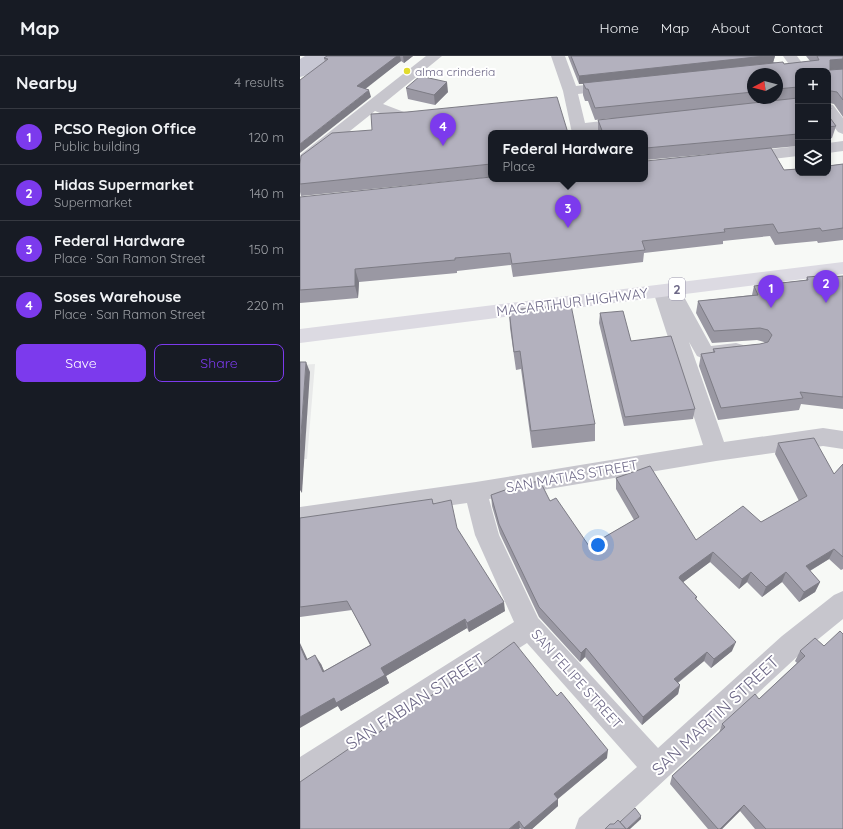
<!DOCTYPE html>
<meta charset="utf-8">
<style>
:root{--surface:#171b24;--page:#20242c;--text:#f1f3f6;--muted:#9ea1a6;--line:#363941;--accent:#7c3aed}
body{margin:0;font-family:Quicksand,sans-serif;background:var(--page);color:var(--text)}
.controls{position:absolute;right:12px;top:12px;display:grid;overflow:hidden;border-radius:8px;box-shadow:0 2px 6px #0003}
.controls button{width:36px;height:36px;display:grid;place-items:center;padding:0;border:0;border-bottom:1px solid var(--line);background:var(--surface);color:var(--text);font:20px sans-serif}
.compass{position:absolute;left:447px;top:12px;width:36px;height:36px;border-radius:50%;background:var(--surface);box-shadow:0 2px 6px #0003;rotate:263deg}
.you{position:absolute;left:298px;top:489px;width:14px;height:14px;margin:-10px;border:3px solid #fff;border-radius:50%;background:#1a73e8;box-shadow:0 0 0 6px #1a73e833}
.badge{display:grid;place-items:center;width:26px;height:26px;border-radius:50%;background:var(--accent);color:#fff;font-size:13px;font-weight:700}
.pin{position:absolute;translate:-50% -33px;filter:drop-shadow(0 1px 2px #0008)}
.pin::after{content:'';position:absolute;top:21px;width:14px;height:12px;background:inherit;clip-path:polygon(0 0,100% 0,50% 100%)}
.popup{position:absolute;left:188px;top:74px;width:160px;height:52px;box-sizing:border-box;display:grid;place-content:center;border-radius:8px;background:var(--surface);filter:drop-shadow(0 1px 3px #0005);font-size:13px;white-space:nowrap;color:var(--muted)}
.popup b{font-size:15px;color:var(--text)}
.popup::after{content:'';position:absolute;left:50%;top:100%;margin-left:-8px;border:8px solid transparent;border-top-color:var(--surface)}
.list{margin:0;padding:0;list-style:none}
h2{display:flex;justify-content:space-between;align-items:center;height:52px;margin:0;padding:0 16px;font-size:17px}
h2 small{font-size:13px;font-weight:400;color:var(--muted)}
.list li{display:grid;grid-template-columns:26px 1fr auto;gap:12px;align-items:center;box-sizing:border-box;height:56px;padding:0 16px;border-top:1px solid var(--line)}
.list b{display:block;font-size:15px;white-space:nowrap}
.list p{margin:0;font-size:13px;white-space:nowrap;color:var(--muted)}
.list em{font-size:13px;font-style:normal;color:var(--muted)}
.actions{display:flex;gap:8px;padding:12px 16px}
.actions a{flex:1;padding:9px 0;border:1px solid var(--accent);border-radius:8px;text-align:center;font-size:14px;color:var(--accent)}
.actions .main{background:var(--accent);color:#fff}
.icon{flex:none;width:22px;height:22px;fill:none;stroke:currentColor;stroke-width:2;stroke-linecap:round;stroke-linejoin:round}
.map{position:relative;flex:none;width:543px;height:773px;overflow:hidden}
header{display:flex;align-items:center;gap:24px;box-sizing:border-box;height:56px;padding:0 20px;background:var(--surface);border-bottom:1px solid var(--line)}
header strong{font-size:19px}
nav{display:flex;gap:22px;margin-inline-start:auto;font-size:14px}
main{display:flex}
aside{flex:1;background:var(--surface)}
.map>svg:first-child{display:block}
</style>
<header>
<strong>Map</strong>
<nav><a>Home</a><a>Map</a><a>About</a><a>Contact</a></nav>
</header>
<main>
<aside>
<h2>Nearby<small>4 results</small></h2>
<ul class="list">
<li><span class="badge">1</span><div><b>PCSO Region Office</b><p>Public building</p></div><em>120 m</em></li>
<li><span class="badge">2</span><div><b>Hidas Supermarket</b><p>Supermarket</p></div><em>140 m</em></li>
<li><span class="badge">3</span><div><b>Federal Hardware</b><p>Place · San Ramon Street</p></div><em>150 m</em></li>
<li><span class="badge">4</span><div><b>Soses Warehouse</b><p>Place · San Ramon Street</p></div><em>220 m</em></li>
</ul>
<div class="actions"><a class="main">Save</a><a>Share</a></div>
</aside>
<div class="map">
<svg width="543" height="773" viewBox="0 0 543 773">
<rect width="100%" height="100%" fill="#f7f9f6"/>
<!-- built -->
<path fill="#e8e9e9" d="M15 308 7 403H0V309Z"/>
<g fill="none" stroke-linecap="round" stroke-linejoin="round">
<!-- river -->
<path fill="#c7c7d3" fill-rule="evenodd" d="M5 0H33C26 10 12 18 0 21V3Z"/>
<!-- minor -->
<g fill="#c7c6cd" fill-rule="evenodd">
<path d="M126 0H142L83 48 104 56 123 55 128 57 131 60 128 63 102 66 75 55 6 110 0 112V99Z"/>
<path d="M251 0H265L276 30 312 26 317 27 319 30 317 33 312 34 278 38 285 67 328 62 333 64 336 67 333 70 287 76 288 77H272L263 35Z"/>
<path d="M483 0H497L508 15H498V18H496Z"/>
<path d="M528 48 533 49 543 62V78L538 76 528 63Z"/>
<path d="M543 85V95L528 97V87Z"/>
<path d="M498 90V100L446 106 440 104 438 101 440 98 446 96Z"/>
<path d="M362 229 369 231 373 239 376 238 383 239 411 290 436 287 443 289 446 294 443 299 409 305 397 300 389 286 424 386 523 372 543 375V393L523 390 416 405 189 443 199 479 238 562 358 692 482 580 534 539 543 535V563L500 598 312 773H275L279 762 337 711 227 587 10 728 0 733V701L214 566 175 479 167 447 0 471V451L176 426 403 389 353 235 355 231Z"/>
</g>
<!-- highway -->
<path fill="#dcdae2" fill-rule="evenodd" d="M543 206V218L0 287V273Z"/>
</g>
<!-- wall -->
<g fill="#9a98a3" fill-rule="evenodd">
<path d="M27 0H113L104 7 101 5 65 32 71 41 25 6 24 2Z"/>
<path d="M268 0H475L473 6 484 8 510 5 506 0H543V61L534 48 530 47 498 15V90L345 104 346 105 484 114 543 108V184L518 187 517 185 475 189 470 180 423 185V188L344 197 343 206 213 221 211 209 157 215V217L59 226 58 242 0 247V249V141L345 123V77H298V64L313 62 295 64 288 45H285L283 39V28H279ZM453 18H477V42H453Z"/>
<path d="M106 32 148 36 135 49 108 43Z"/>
<path d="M531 53 529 61 536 70 532 82 528 83V54Z"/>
<path d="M191 77V121L1 140 0 136V108Z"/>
<path d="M543 220V353L501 348 499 354 418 364 399 310 401 298 413 297V293L460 288 465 287 464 286 457 284 412 287 396 257 398 245 452 239 454 230 506 224 507 221H534Z"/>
<path d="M209 254 295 368V385L232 392 221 313 216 314 210 272Z"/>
<path d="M300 257 331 285 395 353 393 363 324 370 299 267Z"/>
<path d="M478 387 534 418 543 408V513L541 514 529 503 510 515 520 526 515 536 499 546 482 526 462 541 447 526 439 533 410 506 383 526 397 541 396 544 432 595 411 612 404 605 378 627 380 629 378 638 342 669 285 601 280 606 239 561 200 478 192 450 191 439 250 445 289 490 334 464 316 433V422L396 484 461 466 499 445 475 398Z"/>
<path d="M134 447 157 472 205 555 169 576 167 572 86 620 89 627 41 655 8 603 21 608 24 615 70 589 52 554 0 561V462Z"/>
<path d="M524 590 543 773H455L440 755 422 773H408L370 728 372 720 419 677 422 668 459 643 497 607 495 605 500 595Z"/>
<path d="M167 620 307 702 258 743V750L232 773H221L220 772 74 680Z"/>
</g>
<!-- shaded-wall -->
<g fill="#7d7c85">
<path d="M97 0H100L101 5 59 38 57 30Z"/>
<path d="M103 0H113L104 7Z"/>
<path d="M465 0H475L473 7 279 28V20Z"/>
<path d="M543 3V14L528 16 530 4Z"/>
<path d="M147 26 148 36 135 49 134 39Z"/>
<path d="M69 34 71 41 0 97V88Z"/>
<path d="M55 213 59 226 58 242 55 230Z"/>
<path d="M6 306 10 316 2 437 0 434V393Z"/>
<path d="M534 493 529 503 501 520 506 510Z"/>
<path d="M413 496 410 506 378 530 379 522 380 520Z"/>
<path d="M451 516 447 526 439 533 442 523Z"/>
<path d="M486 516 482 526 462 541 466 531Z"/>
<path d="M520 526 515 536 499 546 504 536Z"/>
<path d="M204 546 205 555 169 576 167 567Z"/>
<path d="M165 563 167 572 86 620 89 627 41 655 38 650 0 672V661L81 612Z"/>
<path d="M436 586 432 595 411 612 414 603Z"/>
<path d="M0 587 12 613 6 604 0 590Z"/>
<path d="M286 592 285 601 280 606 281 597Z"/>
<path d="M407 596 404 605 372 631 374 623Z"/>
<path d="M15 599 21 608 28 624 23 616Z"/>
<path d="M380 629 378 638 342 669 343 661Z"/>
<path d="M308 694 307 702 255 745 254 738Z"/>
<path d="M258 743V750L232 773H224V772Z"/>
<path d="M444 749 440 755 422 773H420Z"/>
<path d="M341 760V763L330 773H327Z"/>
<path d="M219 765 220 772 219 773H209Z"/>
</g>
<!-- building -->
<g fill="#b3b1be" stroke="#7d7c85">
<path d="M27 0H97L57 30 69 34 0 88V24L28 3 24 2Z"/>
<path d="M271 0H465L279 20Z"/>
<path d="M517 0H543V3L530 4V14L543 13V44L537 36 531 35 530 36V51L531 53 528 54V15H498V31L477 33V18H453V36L295 52 288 33H286L283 27 483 6 484 8 519 4Z"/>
<path d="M120 20 147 26 134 39 106 32Z"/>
<path d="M257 41 268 77H191V108L0 128V108L1 100 32 77 72 74 71 58 107 56Z"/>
<path d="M498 42V78L346 92 345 93V77H303L298 64Z"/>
<path d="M528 59 536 70 528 71Z"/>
<path d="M471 92 484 114 498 113V117H528V110L543 108V172L522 175 520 172 478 177 473 168 424 173 425 176 342 185 345 194 212 208 210 197 155 202V204L55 213V230L0 234V141L191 121V123H345V104L346 105Z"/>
<path d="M533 219 534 221 543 220V341L500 336 503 342 421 352 401 298 415 296 413 293 460 288 468 286 472 279 468 274 460 272 414 275 398 245 458 239 454 230 508 224 507 221Z"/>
<path d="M271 249 295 368 231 375 220 295 214 296 209 254Z"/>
<path d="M323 255 331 285 371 280 395 353 325 361 300 257Z"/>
<path d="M0 306H6L0 393Z"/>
<path d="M514 382 534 418 543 408V501L534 493 506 510 520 526 504 536 486 516 466 531 451 516 442 523 413 496 380 520 379 522 397 541 395 542 436 586 414 603 407 596 374 623 380 629 343 661 286 592 281 597 239 551 199 468 191 439 222 428 240 425 250 445 256 442 289 490 339 461 316 422 350 410 396 484 443 450 461 466 507 440 478 387Z"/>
<path d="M132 443 133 448 151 444 157 472 204 546 167 567 165 563 81 612 85 619 36 647 34 642 0 661V590L6 604 15 599 23 616 71 589 47 545 0 551V462Z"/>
<path d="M540 575 543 578V773H466L444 749 420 773H418L372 720 425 671 422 668 455 638 459 643 505 600 500 595 515 582 524 590Z"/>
<path d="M214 586 257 640 261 636 308 694 254 738 258 743 224 772 219 765 209 773H0V726L72 677 74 680 118 648 165 618 167 620Z"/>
<path d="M335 752 341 760 327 773H326L320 766Z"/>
<path d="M318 764 326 773H305L310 768H314Z"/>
</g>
<!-- markers -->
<circle fill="#e2dc2d" stroke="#fff" stroke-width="1.5" cx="107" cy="15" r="4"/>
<g text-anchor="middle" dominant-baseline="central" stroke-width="4" stroke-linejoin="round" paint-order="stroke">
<!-- far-poi labels -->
<g font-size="12" fill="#6d6887" stroke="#fff" text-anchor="start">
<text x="115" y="15">alma crinderia</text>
</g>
<!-- shield labels -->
<rect fill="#fff" stroke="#9995ab" stroke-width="1" x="369" y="222" width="16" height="22" rx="3"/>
<g font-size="13" font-weight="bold" fill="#6d6887">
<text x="377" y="233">2</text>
</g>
<!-- street labels -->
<g font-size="14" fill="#6d6887" stroke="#fff">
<text transform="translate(272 246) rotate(-7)">MACARTHUR HIGHWAY</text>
<text transform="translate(272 420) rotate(-10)">SAN MATIAS STREET</text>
<text transform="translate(277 623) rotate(48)">SAN FELIPE STREET</text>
</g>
<!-- near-street labels -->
<g font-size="17" fill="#6d6887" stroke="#fff">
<text transform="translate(115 645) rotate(-33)">SAN FABIAN STREET</text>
<text transform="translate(415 659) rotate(-43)">SAN MARTIN STREET</text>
</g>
</g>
</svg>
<div class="controls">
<button>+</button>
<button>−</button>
<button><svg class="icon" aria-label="layers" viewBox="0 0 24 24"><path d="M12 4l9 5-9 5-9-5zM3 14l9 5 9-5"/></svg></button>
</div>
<svg class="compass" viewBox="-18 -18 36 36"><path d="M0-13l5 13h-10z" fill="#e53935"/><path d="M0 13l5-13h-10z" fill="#9ea1a6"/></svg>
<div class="you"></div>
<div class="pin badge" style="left:471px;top:252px">1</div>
<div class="pin badge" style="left:526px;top:247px">2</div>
<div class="pin badge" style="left:268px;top:172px">3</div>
<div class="popup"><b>Federal Hardware</b>Place</div>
<div class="pin badge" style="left:143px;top:90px">4</div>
</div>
</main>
